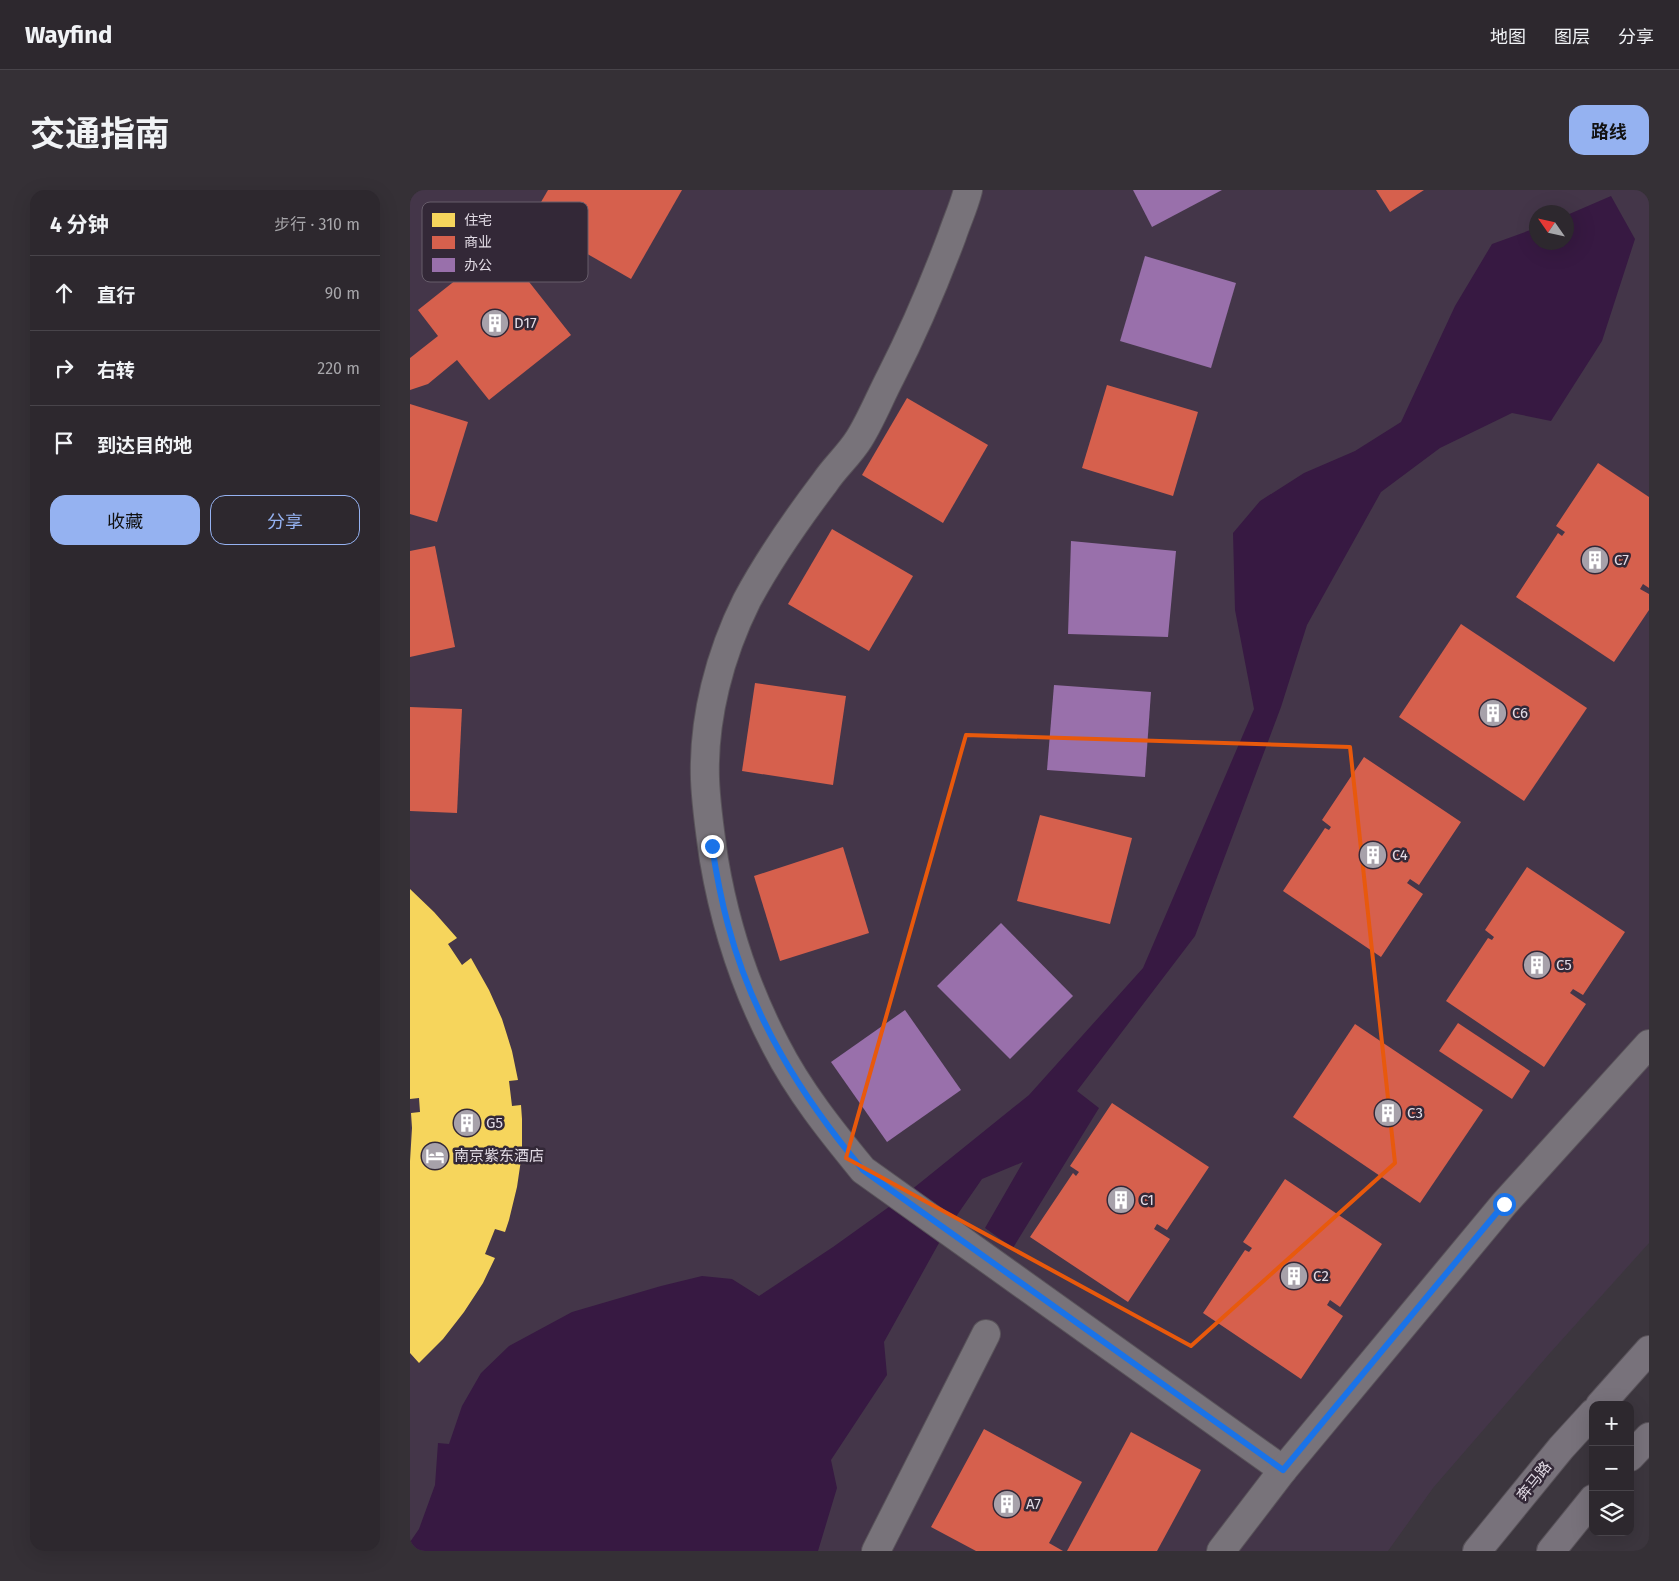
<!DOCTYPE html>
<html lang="zh">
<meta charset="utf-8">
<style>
:root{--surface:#2d282e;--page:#353036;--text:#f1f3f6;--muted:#a7a6aa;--line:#48444a;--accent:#95b2f1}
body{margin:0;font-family:"Fira Sans","Noto Sans SC",sans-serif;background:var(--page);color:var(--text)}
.controls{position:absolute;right:15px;bottom:15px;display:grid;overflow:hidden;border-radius:10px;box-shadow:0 5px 20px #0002}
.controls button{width:45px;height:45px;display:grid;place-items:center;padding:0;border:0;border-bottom:1px solid var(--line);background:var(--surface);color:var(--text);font:25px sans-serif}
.compass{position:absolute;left:1119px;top:15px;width:45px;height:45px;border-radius:50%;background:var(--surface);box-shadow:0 5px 20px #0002;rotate:304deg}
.stop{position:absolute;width:15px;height:15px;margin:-11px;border:4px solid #1a73e8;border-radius:50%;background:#fff}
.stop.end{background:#1a73e8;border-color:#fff;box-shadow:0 1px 5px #0008}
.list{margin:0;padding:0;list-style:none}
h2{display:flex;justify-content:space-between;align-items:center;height:65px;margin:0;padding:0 20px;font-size:21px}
h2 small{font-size:16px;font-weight:400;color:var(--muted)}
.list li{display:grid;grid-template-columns:32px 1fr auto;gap:15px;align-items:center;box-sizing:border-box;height:75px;padding:0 20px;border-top:1px solid var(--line)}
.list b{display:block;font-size:19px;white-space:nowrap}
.list em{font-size:16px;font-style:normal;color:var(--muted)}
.actions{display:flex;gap:10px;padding:15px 20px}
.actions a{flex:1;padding:11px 0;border:1px solid var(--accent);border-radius:15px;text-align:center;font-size:18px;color:var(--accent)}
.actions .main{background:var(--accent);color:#111}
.icon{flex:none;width:28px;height:28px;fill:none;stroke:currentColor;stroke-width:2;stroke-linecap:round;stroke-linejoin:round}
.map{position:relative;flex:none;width:1239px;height:1361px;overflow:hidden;border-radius:15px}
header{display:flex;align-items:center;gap:30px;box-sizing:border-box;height:70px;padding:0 25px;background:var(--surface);border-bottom:1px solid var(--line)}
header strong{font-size:24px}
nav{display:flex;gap:28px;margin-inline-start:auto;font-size:18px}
.intro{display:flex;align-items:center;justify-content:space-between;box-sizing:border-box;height:120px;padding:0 30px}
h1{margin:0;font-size:35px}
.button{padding:12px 22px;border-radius:15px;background:var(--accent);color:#111;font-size:18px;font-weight:700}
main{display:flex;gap:30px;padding:0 30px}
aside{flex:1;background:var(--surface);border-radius:15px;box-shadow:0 5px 20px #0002}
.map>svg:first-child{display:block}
</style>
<header>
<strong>Wayfind</strong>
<nav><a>地图</a><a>图层</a><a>分享</a></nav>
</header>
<div class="intro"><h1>交通指南</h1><a class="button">路线</a></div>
<main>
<aside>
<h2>4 分钟<small>步行 · 310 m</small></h2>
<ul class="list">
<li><svg class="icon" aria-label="ahead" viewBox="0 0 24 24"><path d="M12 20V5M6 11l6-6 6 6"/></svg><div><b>直行</b></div><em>90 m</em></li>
<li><svg class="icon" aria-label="right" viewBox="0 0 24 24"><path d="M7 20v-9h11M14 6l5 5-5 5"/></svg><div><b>右转</b></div><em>220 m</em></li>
<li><svg class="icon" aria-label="arrive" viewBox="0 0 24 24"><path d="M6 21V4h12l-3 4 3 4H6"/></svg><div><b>到达目的地</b></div></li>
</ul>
<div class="actions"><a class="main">收藏</a><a>分享</a></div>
</aside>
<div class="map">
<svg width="1239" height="1361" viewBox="0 0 1239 1361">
<rect width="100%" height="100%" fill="#3c363e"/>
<!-- built -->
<path fill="#443649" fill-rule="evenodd" d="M0 0H1239V1053L1140 1163 1023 1298 978 1361H0ZM1126 22H1156V52H1126Z"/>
<!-- water -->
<path fill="#371942" d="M1201 6 1225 49 1192 151 1141 231 1102 223 1030 258 971 302 897 435 871 517 785 746 667 901 689 918 603 1058 575 1038 613 972 572 989 534 1044 474 1152 477 1185 421 1270 427 1298 408 1361H0V1352L9 1339 25 1295 28 1253 39 1254 52 1216 71 1183 99 1156 162 1122 251 1096 292 1086 322 1089 349 1106 423 1057 490 1009 619 905 733 778 844 519 825 420 823 343 850 311 894 283 945 261 991 232 1045 116 1082 54 1126 38V52H1156L1157 25Z"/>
<!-- homes -->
<path fill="#f6d55c" d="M0 699 24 722 47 748 38 754 52 775 61 768 79 800 92 829 102 861 108 890 99 891 102 916 111 915 112 929V963L107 997 99 1030 95 1042 85 1039 75 1064 85 1068 73 1093 54 1122 33 1149 9 1173 0 1163V971L2 938 1 923 10 922 9 908 0 909Z"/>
<!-- shops -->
<g fill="#d6604d">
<path d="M138 0H272L221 89 120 31Z"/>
<path d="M966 0H1014L980 22Z"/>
<path d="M90 55 161 145 79 210 47 170 18 194 0 200V168L28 146 8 120Z"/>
<path d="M697 195 788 222 763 306 672 278Z"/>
<path d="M497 208 578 255 533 333 452 285Z"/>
<path d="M0 214 58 232 27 332 0 324Z"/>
<path d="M1188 273 1239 307V398L1233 394 1230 399 1239 404V420L1204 472 1106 407 1148 343 1152 346 1155 342 1146 336Z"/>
<path d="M422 339 503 386 459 461 378 414Z"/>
<path d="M25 356 45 457 0 467V361Z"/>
<path d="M1051 434 1177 518 1114 611 989 527Z"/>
<path d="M345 493 436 506 423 595 332 581Z"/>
<path d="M0 517 52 519 47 623 0 621Z"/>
<path d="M954 567 1051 632 1009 695 1000 689 997 693 1013 704 971 767 873 701 915 638 919 640 921 637 912 630Z"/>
<path d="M630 625 722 648 700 734 607 711Z"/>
<path d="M433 657 459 743 370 771 344 686Z"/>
<path d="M1117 677 1215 742 1173 805 1163 799 1160 803 1176 814 1134 877 1036 811 1078 748 1082 750 1084 747 1075 740Z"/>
<path d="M1048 833 1120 881 1102 909 1029 861Z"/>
<path d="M945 834 1073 920 1010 1013 883 927Z"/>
<path d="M702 913 799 977 757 1040 747 1034 744 1039 760 1049 718 1112 620 1047 663 983 666 986 669 982 660 976Z"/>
<path d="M875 989 972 1054 930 1117 920 1110 917 1115 933 1126 891 1189 793 1123 835 1060 839 1062 842 1058 833 1052Z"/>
<path d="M574 1239 672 1292 639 1353 653 1361H566L521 1337Z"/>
<path d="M721 1242 791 1280 747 1361H657Z"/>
</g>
<!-- offices -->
<g fill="#9970ab">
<path d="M723 0H812L742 37Z"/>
<path d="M735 66 826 93 801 178 710 151Z"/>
<path d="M661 351 766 361 758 447 658 444Z"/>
<path d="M644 495 741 502 735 587 637 580Z"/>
<path d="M591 733 663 806 600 869 527 796Z"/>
<path d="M495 820 551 900 477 952 421 872Z"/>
</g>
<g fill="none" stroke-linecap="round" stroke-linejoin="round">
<defs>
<g id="minor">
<path d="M558 0C554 16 547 31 542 46 524 94 504 141 481 186 470 207 461 230 449 249 439 265 425 277 415 292 387 329 359 369 337 410 310 464 293 528 295 589 296 616 300 643 304 670 315 735 335 797 366 856 389 901 421 941 453 980L873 1280"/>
<path d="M466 1361 576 1144"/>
<path d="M811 1361 873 1280 1094 1014 1239 854"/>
</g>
<g id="major">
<path d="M1190 1215 1239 1160"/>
<path d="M1220 1267 1239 1247"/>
<path d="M1067 1361 1151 1258 1183 1223"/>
<path d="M1141 1361 1183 1309"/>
</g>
</defs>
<!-- minor casing -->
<use href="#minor" stroke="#59535a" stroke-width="30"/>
<!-- major casing -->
<use href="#major" stroke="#59535a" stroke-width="30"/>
<!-- minor -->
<use href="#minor" stroke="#78737a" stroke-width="28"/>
<!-- major -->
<use href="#major" stroke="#78727b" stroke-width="28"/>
</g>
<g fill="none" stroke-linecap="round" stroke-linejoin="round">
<!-- route -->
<path stroke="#1a73e8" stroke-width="6" d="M302 656C306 682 311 709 318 735 343 829 391 906 453 980L873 1280 1094 1014"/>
</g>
<!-- marked area -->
<path fill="none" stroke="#e8590c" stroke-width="4" stroke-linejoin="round" d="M556 545 940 557 985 973 781 1156 436 968Z"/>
<!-- icons -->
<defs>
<symbol id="building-disc" viewBox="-11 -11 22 22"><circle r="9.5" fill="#a7a1aa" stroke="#332837"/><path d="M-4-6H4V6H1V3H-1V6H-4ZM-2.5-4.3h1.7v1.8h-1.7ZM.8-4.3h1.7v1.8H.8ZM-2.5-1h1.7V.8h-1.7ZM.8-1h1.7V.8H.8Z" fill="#fff"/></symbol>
<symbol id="hotel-disc" viewBox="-11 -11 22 22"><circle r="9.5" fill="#a7a1aa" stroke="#332837"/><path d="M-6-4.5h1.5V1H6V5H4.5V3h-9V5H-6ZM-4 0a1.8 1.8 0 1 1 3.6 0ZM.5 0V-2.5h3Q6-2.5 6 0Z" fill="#fff"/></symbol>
</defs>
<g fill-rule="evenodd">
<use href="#building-disc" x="69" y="117" width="32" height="32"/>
<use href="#building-disc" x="1169" y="354" width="32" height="32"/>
<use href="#building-disc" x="1067" y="507" width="32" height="32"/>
<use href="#building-disc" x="947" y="649" width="32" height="32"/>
<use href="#building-disc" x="1111" y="759" width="32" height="32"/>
<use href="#building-disc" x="962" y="907" width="32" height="32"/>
<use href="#building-disc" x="41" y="917" width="32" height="32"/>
<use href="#hotel-disc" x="9" y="950" width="32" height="32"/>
<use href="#building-disc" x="695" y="994" width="32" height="32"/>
<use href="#building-disc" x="868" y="1070" width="32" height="32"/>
<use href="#building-disc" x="581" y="1298" width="32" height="32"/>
</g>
<g text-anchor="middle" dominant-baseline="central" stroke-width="5" stroke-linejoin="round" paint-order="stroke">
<!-- poi labels -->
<g font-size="15" fill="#e1dae4" stroke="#332837" text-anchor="start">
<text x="104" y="133">D17</text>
<text x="1204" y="370">C7</text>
<text x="1102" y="523">C6</text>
<text x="982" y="665">C4</text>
<text x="1146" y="775">C5</text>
<text x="997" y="923">C3</text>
<text x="76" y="933">G5</text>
<text x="44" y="966">南京紫东酒店</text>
<text x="730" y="1010">C1</text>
<text x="903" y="1086">C2</text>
<text x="616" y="1314">A7</text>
</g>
<!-- street labels -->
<g font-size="15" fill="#e1dae4" stroke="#332837">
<text transform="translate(1124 1291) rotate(-51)">奔马路</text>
</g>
</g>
<!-- legend -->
<rect x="12" y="12" width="166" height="80" rx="8" fill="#332837" stroke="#675d6b" stroke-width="1"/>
<rect x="22" y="23" width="23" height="14" fill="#f6d55c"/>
<rect x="22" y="46" width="23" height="13" fill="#d6604d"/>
<rect x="22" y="68" width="23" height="14" fill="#9970ab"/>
<g font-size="14" fill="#e1dae4">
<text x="54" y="35">住宅</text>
<text x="54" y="57">商业</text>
<text x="54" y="80">办公</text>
</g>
</svg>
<div class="controls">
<button>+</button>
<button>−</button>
<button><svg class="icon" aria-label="layers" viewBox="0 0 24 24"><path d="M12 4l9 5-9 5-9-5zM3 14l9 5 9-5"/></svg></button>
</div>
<svg class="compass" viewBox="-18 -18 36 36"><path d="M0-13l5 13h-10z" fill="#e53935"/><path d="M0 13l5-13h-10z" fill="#a7a6aa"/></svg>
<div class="stop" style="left:1094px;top:1014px"></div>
<div class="stop end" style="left:302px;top:656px"></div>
</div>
</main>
